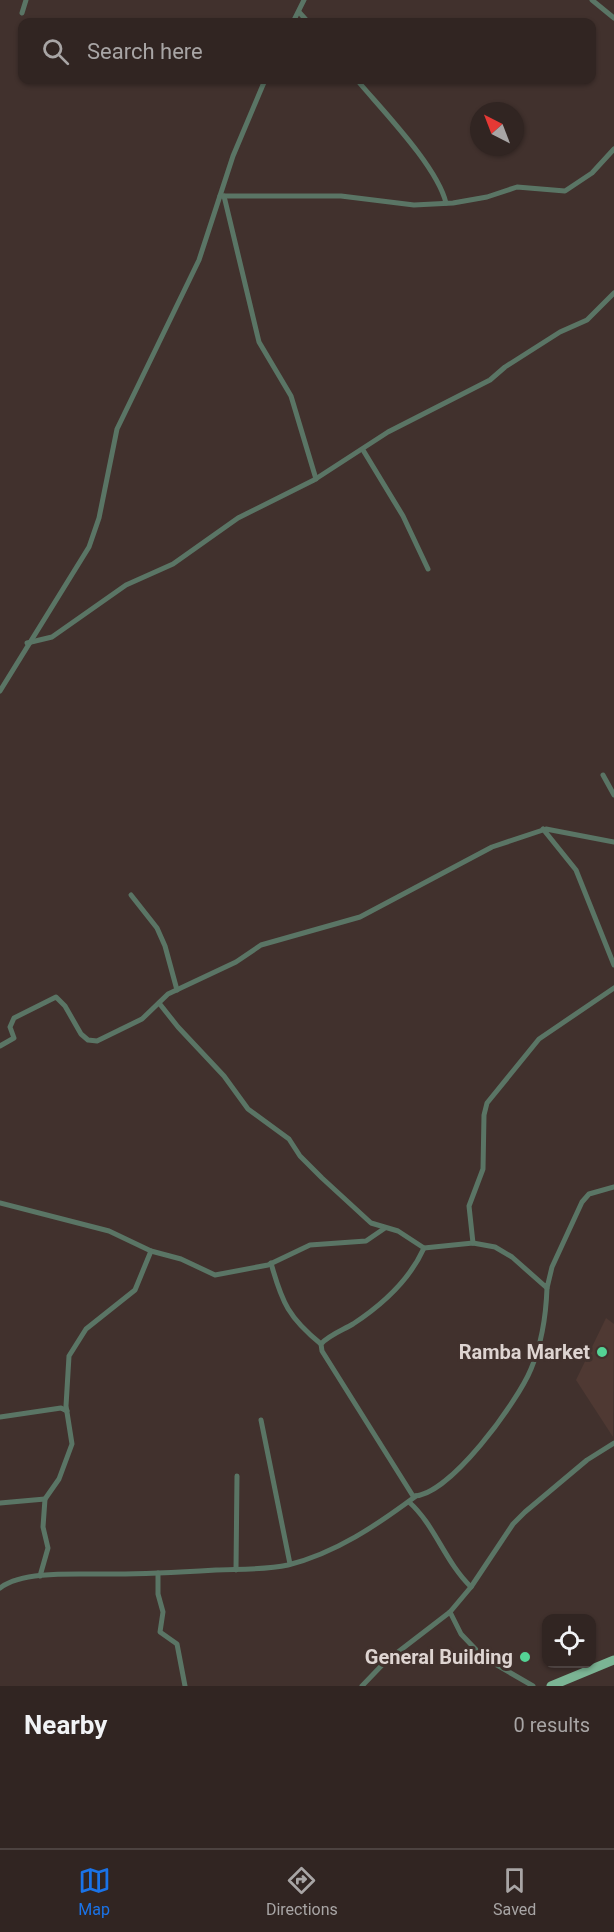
<!DOCTYPE html>
<style>
:root{--surface:#312522;--page:#3d312f;--text:#f1f3f6;--muted:#a8a5a5;--line:#4c4240;--accent:#1a73e8}
body{margin:0;font-family:Roboto,sans-serif;background:var(--page);color:var(--text)}
.controls{position:absolute;right:18px;bottom:18px;display:grid;overflow:hidden;border-radius:12px;box-shadow:0 2px 4px #0004}
.controls button{width:54px;height:54px;display:grid;place-items:center;padding:0;border:0;border-bottom:2px solid var(--line);background:var(--surface);color:var(--text);font:30px sans-serif}
.compass{position:absolute;left:470px;top:102px;width:54px;height:54px;border-radius:50%;background:var(--surface);box-shadow:0 2px 4px #0004;rotate:318deg}
.list{margin:0;padding:0;list-style:none}
h2{display:flex;justify-content:space-between;align-items:center;height:78px;margin:0;padding:0 24px;font-size:26px}
h2 small{font-size:20px;font-weight:400;color:var(--muted)}
.icon{flex:none;width:33px;height:33px;fill:none;stroke:currentColor;stroke-width:2;stroke-linecap:round;stroke-linejoin:round}
.map{position:relative;flex:none;width:614px;height:1686px;overflow:hidden}
.search{position:absolute;background:var(--surface);box-shadow:0 2px 4px #0004;left:18px;right:18px;top:18px;height:66px;display:flex;align-items:center;gap:15px;box-sizing:border-box;padding:0 21px;border-radius:12px;color:var(--muted);font-size:22px}
.sheet{height:162px;background:var(--surface)}
nav{display:flex;justify-content:space-around;align-items:center;box-sizing:border-box;height:84px;border-top:2px solid var(--line);background:var(--surface);font-size:16px;color:var(--muted)}
nav a{display:grid;justify-items:center;gap:3px}
nav .on{color:var(--accent)}
.map>svg:first-child{display:block}
</style>
<div class="map">
<svg width="614" height="1686" viewBox="0 0 614 1686">
<rect width="100%" height="100%" fill="#41312d"/>
<!-- built -->
<path fill="#4f3933" d="M606 1318 614 1324 613 1437 576 1380Z"/>
<g fill="none" stroke-linecap="round" stroke-linejoin="round">
<!-- street -->
<g stroke="#5a7565" stroke-width="5">
<path d="M592 0 614 18"/>
<path d="M299 12 308 22"/>
<path d="M22 13 26 0"/>
<path d="M293 22 304 0"/>
<path d="M357 80C382 110 437 166 446 203"/>
<path d="M220 196H341L414 205 453 203 487 197 517 187 565 191 592 173 614 149"/>
<path d="M224 196 259 342 291 396 316 479"/>
<path d="M363 450 403 516 428 569"/>
<path d="M27 643 52 637 126 585 173 564 238 518 314 480 388 432 490 380 505 367 560 332 587 320 614 293"/>
<path d="M0 691 89 547 99 518 117 429 199 260 233 156 265 80"/>
<path d="M603 775 614 795"/>
<path d="M543 829 576 870 614 965"/>
<path d="M131 895 157 928 165 946 177 990"/>
<path d="M159 1003 178 1027 224 1076 248 1109 289 1139 300 1156 322 1178 371 1223 398 1231 424 1248 473 1243 495 1247 512 1257 547 1288 552 1267 582 1202 589 1194 614 1187"/>
<path d="M0 1046 14 1038 10 1027 14 1018 56 997 65 1006 81 1034 88 1040 97 1041 142 1019 168 994 236 962 261 945 360 917 492 847 546 829 614 842"/>
<path d="M0 1203 109 1231 151 1251 181 1259 215 1275 268 1265 310 1245 366 1241 385 1228"/>
<path d="M473 1243 469 1206 483 1169 484 1115 487 1103 539 1039 614 988"/>
<path d="M424 1248C410 1279 382 1305 353 1324 343 1330 329 1335 321 1344L322 1351 413 1496C449 1497 518 1401 531 1369 542 1343 546 1316 547 1288"/>
<path d="M271 1263C282 1303 289 1318 321 1344"/>
<path d="M0 1417 61 1408 67 1411"/>
<path d="M261 1420 290 1564"/>
<path d="M409 1502C435 1525 445 1562 471 1587"/>
<path d="M0 1503 45 1499"/>
<path d="M236 1570 237 1476"/>
<path d="M158 1573V1594L163 1612 160 1632 177 1644 185 1686"/>
<path d="M40 1576 48 1548 43 1527 45 1499 59 1479 72 1444 66 1406 69 1356 86 1329 135 1290 151 1251"/>
<path d="M0 1588C24 1569 86 1575 116 1574 149 1574 183 1572 216 1570 240 1569 265 1570 288 1565 336 1553 377 1525 416 1496"/>
<path d="M450 1612 461 1634 483 1657 533 1686"/>
<path d="M362 1686 385 1662 450 1612 471 1587 513 1524 525 1512 587 1460 614 1443"/>
</g>
<!-- primary -->
<path stroke="#7bb494" stroke-width="9" d="M551 1686 614 1660"/>
</g>
<!-- markers -->
<g fill="#54d395" stroke="#41312d" stroke-width="2">
<circle cx="602" cy="1352" r="6"/>
<circle cx="525" cy="1657" r="6"/>
</g>
<g text-anchor="middle" dominant-baseline="central" stroke-width="6" stroke-linejoin="round" paint-order="stroke">
<!-- poi labels -->
<g font-size="20" font-weight="bold" fill="#ded4d1" stroke="#41312d" text-anchor="end">
<text x="590" y="1352">Ramba Market</text>
<text x="513" y="1657">General Building</text>
</g>
</g>
</svg>
<div class="controls">
<button><svg class="icon" aria-label="locate" viewBox="0 0 24 24"><circle cx="12" cy="12" r="6"/><path d="M12 2v4M12 18v4M2 12h4M18 12h4"/></svg></button>
</div>
<svg class="compass" viewBox="-18 -18 36 36"><path d="M0-13l5 13h-10z" fill="#e53935"/><path d="M0 13l5-13h-10z" fill="#a8a5a5"/></svg>
<div class="search"><svg class="icon" aria-label="search" viewBox="0 0 24 24"><circle cx="10" cy="10" r="6"/><path d="M15 15l6 6"/></svg>Search here</div>
</div>
<section class="sheet">
<h2>Nearby<small>0 results</small></h2>
<ul class="list">
</ul>
</section>
<nav>
<a class="on"><svg class="icon" aria-label="map" viewBox="0 0 24 24"><path d="M3 6l6-2 6 2 6-2v14l-6 2-6-2-6 2zM9 4v14M15 6v14"/></svg>Map</a>
<a><svg class="icon" aria-label="directions" viewBox="0 0 24 24"><path d="M12 3l9 9-9 9-9-9zM9 14v-3h6M13 9l2 2-2 2"/></svg>Directions</a>
<a><svg class="icon" aria-label="saved" viewBox="0 0 24 24"><path d="M7 4h10v16l-5-4-5 4z"/></svg>Saved</a>
</nav>
